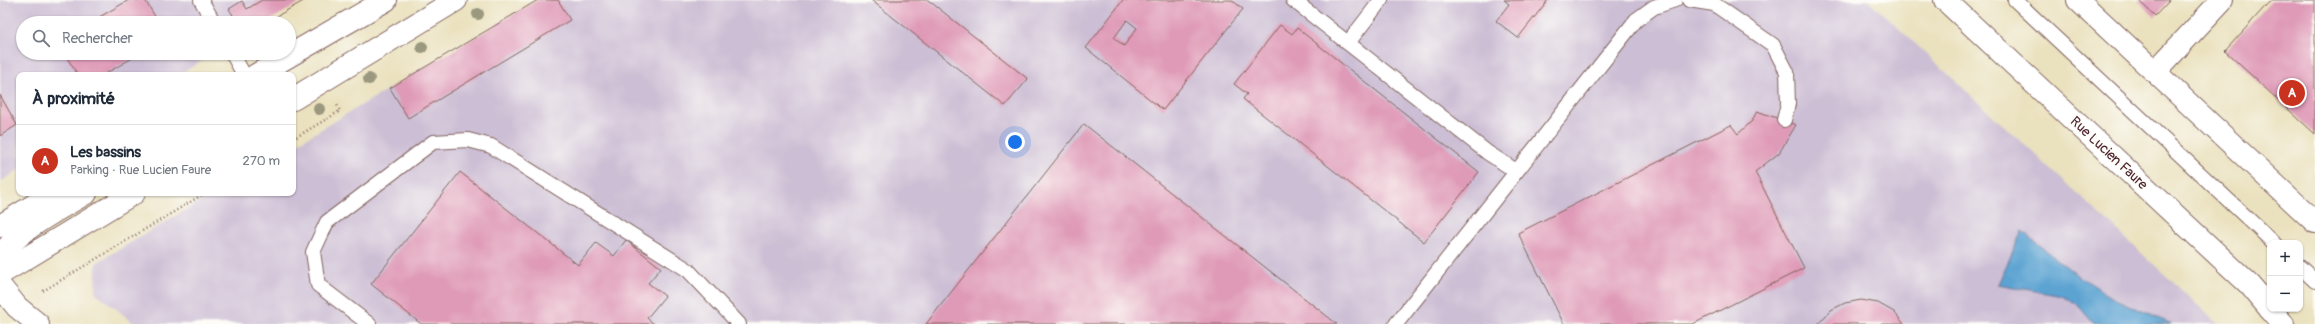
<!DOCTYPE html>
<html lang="fr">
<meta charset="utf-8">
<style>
:root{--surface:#fff;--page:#f6f6f7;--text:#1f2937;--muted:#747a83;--line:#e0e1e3;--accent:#c8321e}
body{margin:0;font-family:Pangolin,sans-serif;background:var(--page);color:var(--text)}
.controls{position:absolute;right:12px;bottom:12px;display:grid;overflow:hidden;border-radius:8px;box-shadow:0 1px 3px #0004}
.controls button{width:36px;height:36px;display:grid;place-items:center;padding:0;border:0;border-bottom:1px solid var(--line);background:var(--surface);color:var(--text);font:20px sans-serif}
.you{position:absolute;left:1015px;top:142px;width:14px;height:14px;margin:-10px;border:3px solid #fff;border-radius:50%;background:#1a73e8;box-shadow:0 0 0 6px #1a73e833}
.badge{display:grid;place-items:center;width:26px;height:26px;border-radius:50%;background:var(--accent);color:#fff;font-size:13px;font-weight:700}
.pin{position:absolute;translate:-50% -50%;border:2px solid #fff;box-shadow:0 1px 4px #0006}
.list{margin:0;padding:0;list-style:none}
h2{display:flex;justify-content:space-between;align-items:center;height:52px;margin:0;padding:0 16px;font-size:17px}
h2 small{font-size:13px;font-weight:400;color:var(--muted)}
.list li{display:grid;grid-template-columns:26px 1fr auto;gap:12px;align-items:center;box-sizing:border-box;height:72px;padding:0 16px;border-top:1px solid var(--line)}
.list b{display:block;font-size:15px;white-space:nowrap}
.list p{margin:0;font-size:13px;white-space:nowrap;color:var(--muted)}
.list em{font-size:13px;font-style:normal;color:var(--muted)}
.icon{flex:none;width:22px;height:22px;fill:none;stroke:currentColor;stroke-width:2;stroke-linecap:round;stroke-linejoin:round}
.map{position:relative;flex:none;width:2315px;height:324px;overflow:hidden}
.search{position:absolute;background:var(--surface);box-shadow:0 1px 3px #0004;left:16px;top:16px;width:280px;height:44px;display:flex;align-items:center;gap:10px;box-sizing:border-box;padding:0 14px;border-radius:22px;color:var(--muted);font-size:15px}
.panel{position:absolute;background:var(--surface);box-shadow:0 1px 3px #0004;left:16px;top:72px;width:280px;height:124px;border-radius:8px}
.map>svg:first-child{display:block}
</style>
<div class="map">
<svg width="2315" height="324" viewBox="0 0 2315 324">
<rect width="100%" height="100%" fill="#fdfcf7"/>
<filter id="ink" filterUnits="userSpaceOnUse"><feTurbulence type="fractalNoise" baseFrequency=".025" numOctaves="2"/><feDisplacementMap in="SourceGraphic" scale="8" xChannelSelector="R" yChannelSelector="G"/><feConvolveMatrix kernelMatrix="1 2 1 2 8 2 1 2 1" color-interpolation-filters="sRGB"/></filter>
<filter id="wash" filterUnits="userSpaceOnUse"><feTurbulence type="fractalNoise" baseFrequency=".012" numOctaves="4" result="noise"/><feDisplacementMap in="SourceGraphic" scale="16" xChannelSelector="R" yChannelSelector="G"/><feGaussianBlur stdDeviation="0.9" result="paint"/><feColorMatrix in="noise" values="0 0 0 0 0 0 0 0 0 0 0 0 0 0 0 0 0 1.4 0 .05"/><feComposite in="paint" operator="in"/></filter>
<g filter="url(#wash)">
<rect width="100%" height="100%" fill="#eae1be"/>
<!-- industrial -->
<g fill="#ccbed4">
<path d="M0 0H304L265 23H23V53H215L178 75H19V170L0 182Z"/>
<path d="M538 0H1868L2218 324H135L95 292 96 263 214 193H293V146Z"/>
</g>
<!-- water -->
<path fill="#5ba3d2" stroke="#52617e" d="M2022 231 2078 276 2113 298 2171 324H2094L2076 303 2062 296 1998 284Z"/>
<g id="blocks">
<!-- building -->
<g fill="#df9ab7" fill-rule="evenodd">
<path d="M129 0H145L159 23H89Z"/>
<path d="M262 0H305L265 23H238L229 9 242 1 247 9Z"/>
<path d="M538 0H558L570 20 408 118 390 88Z"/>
<path d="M871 0H928L1028 79 1005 106Z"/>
<path d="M1123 0H1232L1243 9 1163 110 1086 48ZM1127 20 1137 28 1124 46 1114 38Z"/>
<path d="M1504 0H1548L1518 38 1496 21 1509 4Z"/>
<path d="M2138 0H2170L2155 16Z"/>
<path d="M2271 0H2315V134L2225 51Z"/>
<path d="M1280 25 1292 34 1297 28 1479 172 1424 242 1243 99 1247 94 1234 84Z"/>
<path d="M64 53H141L103 75H78Z"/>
<path d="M0 95 17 125 0 136Z"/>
<path d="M1757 111 1796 125 1779 153 1755 172 1804 268 1693 324H1564L1518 233 1731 125 1738 134 1752 121Z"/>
<path d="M1084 124 1337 324H926Z"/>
<path d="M460 172 578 265 596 243 614 256 626 240 661 268 648 283 665 296 647 318 654 324H421L371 284Z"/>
<path d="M1861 300 1878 303 1894 312 1904 324H1818L1831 310 1845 303Z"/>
</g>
</g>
</g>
<g filter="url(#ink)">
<use href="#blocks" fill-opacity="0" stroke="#82635e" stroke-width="1"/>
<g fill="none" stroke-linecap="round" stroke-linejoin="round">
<defs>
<g id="lane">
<path d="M201 0 214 23"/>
<path d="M1293 0 1488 153 1516 171"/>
<path d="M1689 0 1714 4 1773 45 1787 72 1788 104 1784 120"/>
<path d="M2015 0 2274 243"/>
<path d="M1348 43 1381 0"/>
<path d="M232 53 244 75"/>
<path d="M2300 267 2315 281"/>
<path d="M369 324 318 285 313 252 327 222 433 142 468 140 491 146 688 270 739 324"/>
<path d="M1396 324 1636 20 1654 7 1675 0"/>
</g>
<path id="street" d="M2155 72 2222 0"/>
<g id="secondary">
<path d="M0 260C9 234 61 208 86 193"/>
<path d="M0 286 17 307 38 324"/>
</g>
<g id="primary">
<path d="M1945 0 2250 285 2270 309"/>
<path d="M2078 0 2315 222"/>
<path d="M256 75 386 0"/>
<path d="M293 99 456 0"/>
<path d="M0 226 54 193"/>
<path d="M0 274 134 193"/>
<path d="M2270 309 2283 324"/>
</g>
</defs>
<!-- lane casing -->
<use href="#lane" stroke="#82635e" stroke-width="16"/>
<!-- street casing -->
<use href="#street" stroke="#82635e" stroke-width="24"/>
<!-- secondary casing -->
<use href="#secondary" stroke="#82635e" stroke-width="24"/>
<!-- primary casing -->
<use href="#primary" stroke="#82635e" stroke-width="24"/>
<!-- path -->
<g stroke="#82635e" stroke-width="2.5" stroke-dasharray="1 3" stroke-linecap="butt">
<path d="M293 139 340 111 337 105"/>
<path d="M43 291 205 193"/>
</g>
<!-- lane -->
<use href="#lane" stroke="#fff" stroke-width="14"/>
<!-- street -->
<use href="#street" stroke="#fff" stroke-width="22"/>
<!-- secondary -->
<use href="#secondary" stroke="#fff" stroke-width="22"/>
<!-- primary -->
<use href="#primary" stroke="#fff" stroke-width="22"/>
</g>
<!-- trees -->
<g fill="#9b9880">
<circle cx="478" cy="14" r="6"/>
<circle cx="422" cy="47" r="6"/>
<circle cx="369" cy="79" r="6"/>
<circle cx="319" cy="109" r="6"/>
</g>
</g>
<g text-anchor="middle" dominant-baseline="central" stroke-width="3.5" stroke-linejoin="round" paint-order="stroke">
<!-- street labels -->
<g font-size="14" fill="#4a1f2b" stroke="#fdfcf7">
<text transform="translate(2109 153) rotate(43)">Rue Lucien Faure</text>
</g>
</g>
</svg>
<div class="controls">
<button>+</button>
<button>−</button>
</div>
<div class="you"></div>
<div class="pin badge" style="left:2292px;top:93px">A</div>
<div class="search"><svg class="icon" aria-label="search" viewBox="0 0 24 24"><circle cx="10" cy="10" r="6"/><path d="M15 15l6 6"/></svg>Rechercher</div>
<section class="panel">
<h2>À proximité<small></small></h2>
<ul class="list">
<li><span class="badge">A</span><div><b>Les bassins</b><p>Parking · Rue Lucien Faure</p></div><em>270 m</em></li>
</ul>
</section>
</div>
